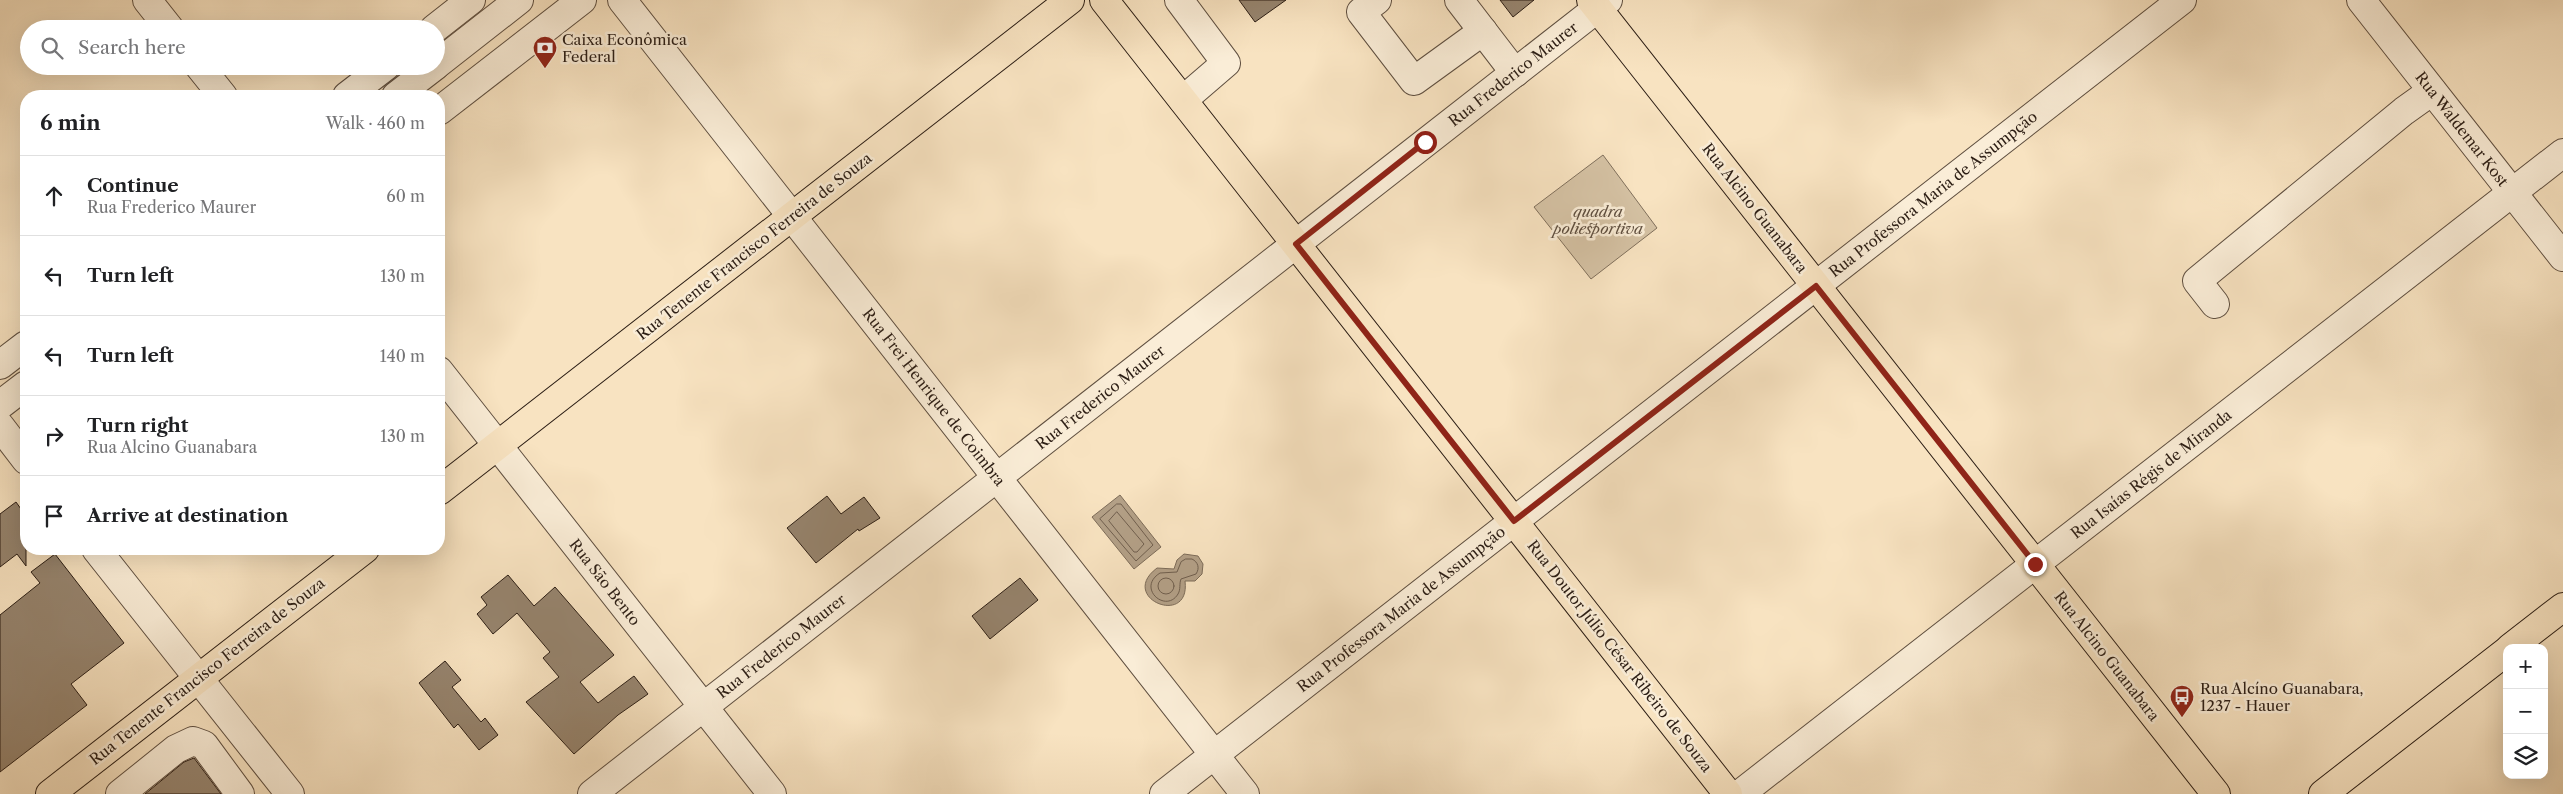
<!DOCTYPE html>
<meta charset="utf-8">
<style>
:root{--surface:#fff;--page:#f2f2f2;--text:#202124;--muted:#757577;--line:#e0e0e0}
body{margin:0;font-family:"Libre Caslon Text",serif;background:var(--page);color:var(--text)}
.controls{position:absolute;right:15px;bottom:15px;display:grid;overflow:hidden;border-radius:10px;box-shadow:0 5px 20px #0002}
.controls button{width:45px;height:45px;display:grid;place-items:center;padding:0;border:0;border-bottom:1px solid var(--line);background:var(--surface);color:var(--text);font:25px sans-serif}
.stop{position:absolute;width:15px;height:15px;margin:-11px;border:4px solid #8f2418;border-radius:50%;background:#fff}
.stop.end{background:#8f2418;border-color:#fff;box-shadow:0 1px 5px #0008}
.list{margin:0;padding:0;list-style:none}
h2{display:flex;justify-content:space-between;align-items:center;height:65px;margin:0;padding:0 20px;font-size:21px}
h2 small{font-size:16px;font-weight:400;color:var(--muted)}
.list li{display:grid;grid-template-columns:32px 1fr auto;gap:15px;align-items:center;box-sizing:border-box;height:80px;padding:0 20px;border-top:1px solid var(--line)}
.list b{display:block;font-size:19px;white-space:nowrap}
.list p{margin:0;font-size:16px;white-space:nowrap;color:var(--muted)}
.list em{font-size:16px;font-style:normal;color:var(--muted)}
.icon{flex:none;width:28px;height:28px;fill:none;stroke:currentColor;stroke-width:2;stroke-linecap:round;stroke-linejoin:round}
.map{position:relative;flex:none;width:2563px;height:794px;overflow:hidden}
.search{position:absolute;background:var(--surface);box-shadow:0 5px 20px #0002;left:20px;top:20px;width:425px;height:55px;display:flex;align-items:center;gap:12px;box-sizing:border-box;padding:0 18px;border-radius:28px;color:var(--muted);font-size:19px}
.panel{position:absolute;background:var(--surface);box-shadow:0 5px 20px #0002;left:20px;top:90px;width:425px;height:465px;border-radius:20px}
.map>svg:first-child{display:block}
</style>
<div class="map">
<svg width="2563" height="794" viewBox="0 0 2563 794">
<rect width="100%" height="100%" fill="#f8e3c1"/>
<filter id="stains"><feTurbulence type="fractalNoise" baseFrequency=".004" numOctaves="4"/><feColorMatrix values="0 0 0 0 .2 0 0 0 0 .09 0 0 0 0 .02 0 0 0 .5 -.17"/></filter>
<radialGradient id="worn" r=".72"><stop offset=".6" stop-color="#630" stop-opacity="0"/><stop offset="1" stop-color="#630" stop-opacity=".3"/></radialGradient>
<!-- green -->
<path fill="#d5c2a4" stroke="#80705c" d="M1603 155 1657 228 1591 279 1534 207Z"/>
<!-- water -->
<g fill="#b3a087" stroke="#7d6c59">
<path d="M1120 495 1161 547 1134 569 1092 517Z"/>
<path d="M1184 554 1198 556 1203 564 1202 574 1195 581H1185C1191 628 1117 598 1157 568L1174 569 1177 560Z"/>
</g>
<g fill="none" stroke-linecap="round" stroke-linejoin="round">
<!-- shore -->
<g stroke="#705f4e" stroke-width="1">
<path d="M1117 504H1121L1153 545 1136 561 1100 519Z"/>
<path d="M1117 512 1144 544 1137 552H1134L1109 521Z"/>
<path d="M1186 559H1192C1198 562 1200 568 1196 574L1181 579C1179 584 1181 589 1178 594 1166 614 1136 588 1160 573L1177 572 1181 562Z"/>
<circle cx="1166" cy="586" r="8"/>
</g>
</g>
<!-- building -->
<g fill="#96846e" stroke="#2c1e15">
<path d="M1239 0H1286L1255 22Z"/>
<path d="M1500 0H1534L1513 17Z"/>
<path d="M827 496 841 514 864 497 880 518 859 531 858 529 816 563 787 528Z"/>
<path d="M16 502 26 516V566L17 554 0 567V514Z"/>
<path d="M55 554 124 643 71 684 87 705 0 772V615L40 583 31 572Z"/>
<path d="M508 575 534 606 555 587 614 655 580 682 598 703 634 676 648 694 618 715 574 754 526 702 559 677 543 658 550 652 517 613 493 634 477 614 487 605 481 597Z"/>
<path d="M1020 578 1038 600 990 639 972 616Z"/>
<path d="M445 661 461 680 452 687 481 722 485 718 498 735 479 750 458 724 454 728 419 683Z"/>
<path d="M194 758 221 794H145L184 762Z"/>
</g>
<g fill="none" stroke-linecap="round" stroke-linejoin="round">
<defs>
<g id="minor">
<path d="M147 0 170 29"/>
<path d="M622 0 1245 794"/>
<path d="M1179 0 1226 63 1183 100"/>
<path d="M1377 0 1361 12 1414 81 1483 31"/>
<path d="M1459 0 1515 73"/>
<path d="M2361 0 2563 257"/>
<path d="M434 29 471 0"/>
<path d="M436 65 519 0"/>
<path d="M199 66 223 96"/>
<path d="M347 96 386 66"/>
<path d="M396 96 435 66"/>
<path d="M439 111 582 0"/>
<path d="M2215 304 2197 281 2404 111 2432 91"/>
<path d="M0 365 26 345"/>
<path d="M439 371 772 794"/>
<path d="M0 405 26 385"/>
<path d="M0 426 26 460"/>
<path d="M96 549 290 794"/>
<path d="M120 794 176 749 193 741 204 745 240 794"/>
<path d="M592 794 1608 0"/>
<path d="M1164 794 2182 0"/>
<path d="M1740 794 2563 153"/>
</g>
<g id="major">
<path d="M1104 0 1728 794"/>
<path d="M1591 0 2216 794"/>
<path d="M439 491 1070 0"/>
<path d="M2510 648 2563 607"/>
<path d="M50 794 365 549"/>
<path d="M2323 794 2507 651"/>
</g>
</defs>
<!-- minor casing -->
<use href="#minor" stroke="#5f4f40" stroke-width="30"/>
<!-- major casing -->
<use href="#major" stroke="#2c1e15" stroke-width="30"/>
<!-- minor -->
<use href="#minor" stroke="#faedd7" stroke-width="28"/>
<!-- major -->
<use href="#major" stroke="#f8e3c1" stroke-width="28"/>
</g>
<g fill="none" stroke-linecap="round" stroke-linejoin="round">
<!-- route -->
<path stroke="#8f2418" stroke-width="6" d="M1425 142 1296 244 1514 521 1816 286 2035 564"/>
</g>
<!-- icons -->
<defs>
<symbol id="bank-pin" viewBox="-11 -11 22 30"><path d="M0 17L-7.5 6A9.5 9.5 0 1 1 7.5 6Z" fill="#8f2418" stroke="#faedd7"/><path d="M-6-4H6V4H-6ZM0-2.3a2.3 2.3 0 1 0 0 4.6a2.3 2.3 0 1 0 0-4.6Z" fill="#fff"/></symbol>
<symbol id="bus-pin" viewBox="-11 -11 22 30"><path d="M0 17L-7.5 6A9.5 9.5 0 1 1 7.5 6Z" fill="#8f2418" stroke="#faedd7"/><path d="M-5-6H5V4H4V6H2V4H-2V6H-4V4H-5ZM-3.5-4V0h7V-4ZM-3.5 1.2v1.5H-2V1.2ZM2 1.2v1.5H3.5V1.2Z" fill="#fff"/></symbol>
</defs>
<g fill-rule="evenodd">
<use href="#bank-pin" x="531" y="34" width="28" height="38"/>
<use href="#bus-pin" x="2168" y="683" width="28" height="38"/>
</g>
<g text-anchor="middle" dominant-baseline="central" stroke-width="5" stroke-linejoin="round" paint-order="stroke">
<!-- poi labels -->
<g font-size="15" fill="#2c1e15" stroke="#faedd7" text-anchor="start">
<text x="562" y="39">Caixa Econômica<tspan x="562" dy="17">Federal</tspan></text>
<text x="2200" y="688">Rua Alcíno Guanabara,<tspan x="2200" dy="17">1237 - Hauer</tspan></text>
</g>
<!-- street labels -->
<g font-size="15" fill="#2c1e15" stroke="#faedd7">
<text transform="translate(1513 74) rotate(-38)">Rua Frederico Maurer</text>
<text transform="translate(2462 129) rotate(52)">Rua Waldemar Kost</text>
<text transform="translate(1933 194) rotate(-38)">Rua Professora Maria de Assumpção</text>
<text transform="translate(1755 208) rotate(52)">Rua Alcino Guanabara</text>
<text transform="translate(754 246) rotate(-38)">Rua Tenente Francisco Ferreira de Souza</text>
<text transform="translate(934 397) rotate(52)">Rua Frei Henrique de Coimbra</text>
<text transform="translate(1100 397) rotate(-38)">Rua Frederico Maurer</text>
<text transform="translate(2151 474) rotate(-38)">Rua Isaías Régis de Miranda</text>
<text transform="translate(605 582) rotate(52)">Rua São Bento</text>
<text transform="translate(1401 609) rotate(-38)">Rua Professora Maria de Assumpção</text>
<text transform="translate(781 646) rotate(-38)">Rua Frederico Maurer</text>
<text transform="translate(1620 656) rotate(52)">Rua Doutor Júlio César Ribeiro de Souza</text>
<text transform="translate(2107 656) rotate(52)">Rua Alcino Guanabara</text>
<text transform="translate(207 671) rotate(-38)">Rua Tenente Francisco Ferreira de Souza</text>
</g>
<!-- park labels -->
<g font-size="15" font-style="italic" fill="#5f4f40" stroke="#faedd7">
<text x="1598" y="211">quadra<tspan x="1598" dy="17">poliesportiva</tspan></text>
</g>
</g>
<rect width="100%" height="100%" filter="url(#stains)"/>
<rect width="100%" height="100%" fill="url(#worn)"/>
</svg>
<div class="controls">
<button>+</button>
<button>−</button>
<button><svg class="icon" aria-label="layers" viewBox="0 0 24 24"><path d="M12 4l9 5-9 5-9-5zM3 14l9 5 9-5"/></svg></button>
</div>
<div class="stop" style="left:1425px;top:142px"></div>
<div class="stop end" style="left:2035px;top:564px"></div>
<div class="search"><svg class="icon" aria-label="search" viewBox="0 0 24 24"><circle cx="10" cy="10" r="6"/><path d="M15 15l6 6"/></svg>Search here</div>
<section class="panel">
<h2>6 min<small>Walk · 460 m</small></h2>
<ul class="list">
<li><svg class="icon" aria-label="ahead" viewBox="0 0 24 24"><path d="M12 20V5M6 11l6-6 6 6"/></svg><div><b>Continue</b><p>Rua Frederico Maurer</p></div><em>60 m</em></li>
<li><svg class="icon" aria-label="left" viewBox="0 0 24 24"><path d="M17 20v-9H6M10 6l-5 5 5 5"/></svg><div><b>Turn left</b></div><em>130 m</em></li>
<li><svg class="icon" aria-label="left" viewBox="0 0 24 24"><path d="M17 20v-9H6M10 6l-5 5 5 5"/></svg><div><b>Turn left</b></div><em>140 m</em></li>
<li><svg class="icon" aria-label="right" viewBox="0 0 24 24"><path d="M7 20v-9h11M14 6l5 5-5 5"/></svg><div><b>Turn right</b><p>Rua Alcino Guanabara</p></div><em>130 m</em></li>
<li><svg class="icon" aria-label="arrive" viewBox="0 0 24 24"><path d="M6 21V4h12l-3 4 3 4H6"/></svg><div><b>Arrive at destination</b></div></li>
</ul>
</section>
</div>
